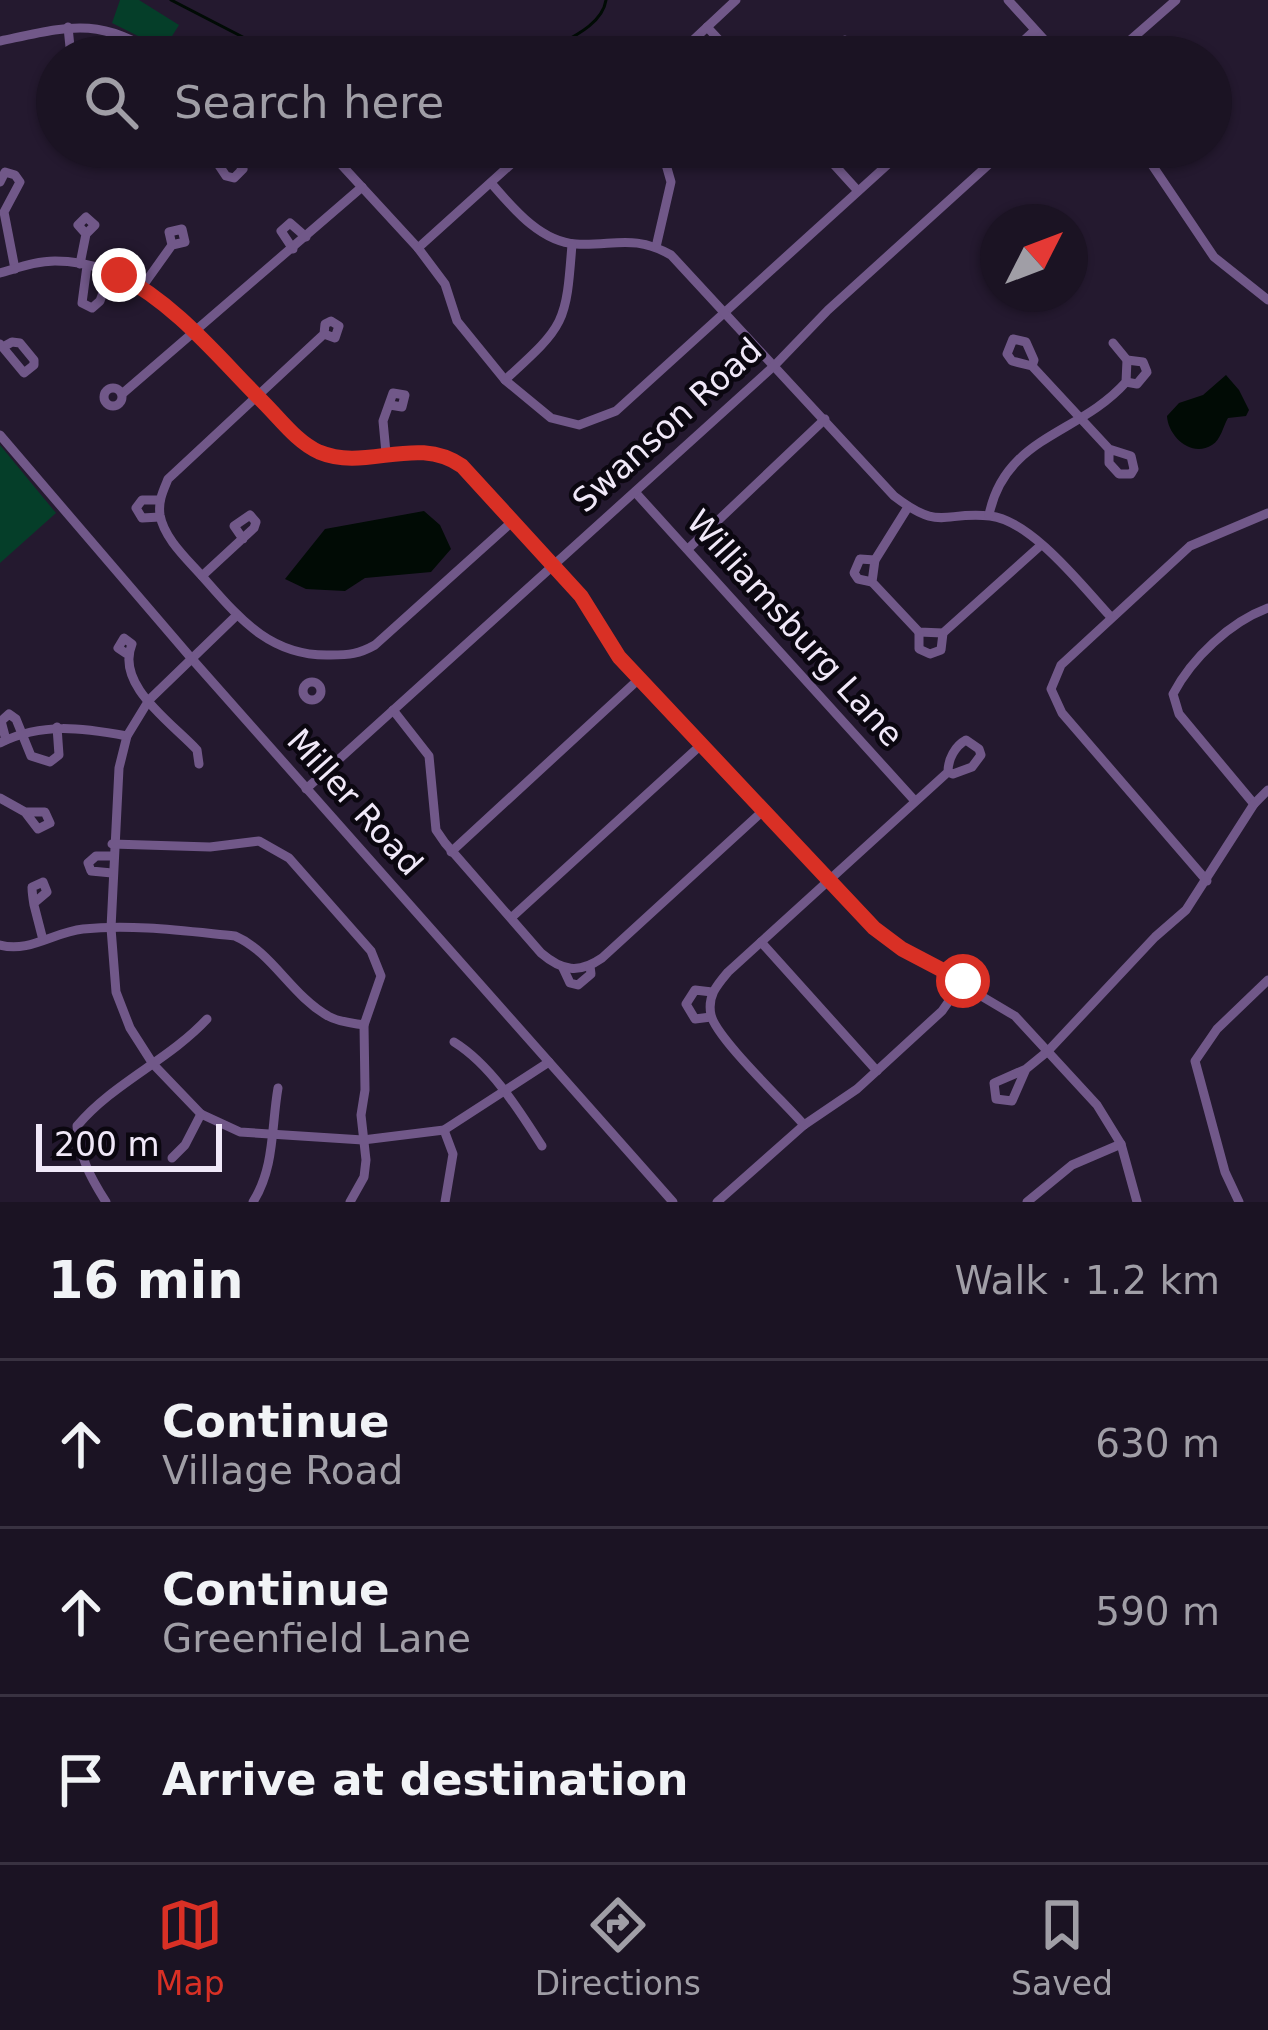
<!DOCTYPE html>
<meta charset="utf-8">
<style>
:root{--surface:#1b1323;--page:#282030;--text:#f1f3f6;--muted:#a09ea6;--line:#393241;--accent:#d93025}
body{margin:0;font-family:"DejaVu Sans",sans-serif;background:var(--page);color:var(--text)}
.compass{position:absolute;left:980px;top:204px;width:108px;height:108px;border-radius:50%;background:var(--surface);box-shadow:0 3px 9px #0004;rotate:48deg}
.scale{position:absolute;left:36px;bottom:30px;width:186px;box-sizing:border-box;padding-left:12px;border:6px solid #f0e8f8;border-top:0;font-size:33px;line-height:42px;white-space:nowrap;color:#f0e8f8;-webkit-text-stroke:9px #0b0710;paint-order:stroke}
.stop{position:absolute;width:36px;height:36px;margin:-27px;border:9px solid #d93025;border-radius:50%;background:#fff}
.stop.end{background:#d93025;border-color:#fff;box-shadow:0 3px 12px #0008}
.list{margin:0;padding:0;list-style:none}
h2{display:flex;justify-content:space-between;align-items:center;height:156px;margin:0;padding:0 48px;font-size:51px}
h2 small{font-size:39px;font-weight:400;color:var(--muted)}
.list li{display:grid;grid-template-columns:78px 1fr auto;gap:36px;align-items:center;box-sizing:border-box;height:168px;padding:0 48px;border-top:3px solid var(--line)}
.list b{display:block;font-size:45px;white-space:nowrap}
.list p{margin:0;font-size:39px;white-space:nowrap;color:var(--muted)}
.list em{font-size:39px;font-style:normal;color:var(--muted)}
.icon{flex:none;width:66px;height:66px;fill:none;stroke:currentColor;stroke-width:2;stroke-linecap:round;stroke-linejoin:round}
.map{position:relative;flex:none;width:1268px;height:1202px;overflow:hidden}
.search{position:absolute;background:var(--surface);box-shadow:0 3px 9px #0004;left:36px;right:36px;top:36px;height:132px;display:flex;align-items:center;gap:30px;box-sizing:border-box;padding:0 42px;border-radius:66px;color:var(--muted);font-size:45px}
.sheet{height:660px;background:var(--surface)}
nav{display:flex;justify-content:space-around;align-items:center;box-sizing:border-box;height:168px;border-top:3px solid var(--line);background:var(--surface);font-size:33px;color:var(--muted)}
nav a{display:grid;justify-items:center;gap:6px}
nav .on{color:var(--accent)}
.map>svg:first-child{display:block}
</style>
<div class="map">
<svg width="1268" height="1202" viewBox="0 0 1268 1202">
<rect width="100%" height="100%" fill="#24192f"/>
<!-- green -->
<g fill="#053e29">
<path d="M120 0H139L179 25 164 49 112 23Z"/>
<path d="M0 445 56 513 0 563Z"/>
</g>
<!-- water -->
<g fill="#010b05">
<path d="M1226 375 1239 390 1249 410 1246 416 1228 418C1223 426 1221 440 1212 445 1191 458 1168 436 1167 416L1179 403 1203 395Z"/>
<path d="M424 511 440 525 451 549 431 572 365 578 345 591 306 589 285 579 325 529Z"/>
</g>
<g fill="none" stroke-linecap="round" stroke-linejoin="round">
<!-- stream -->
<path stroke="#010b05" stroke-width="3" d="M171 0 264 48 560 44C579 34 603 21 606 0"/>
<!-- minor -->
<g stroke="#715889" stroke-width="9">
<path d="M1008 0 1060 57"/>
<path d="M68 27 71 57"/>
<path d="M707 27 735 57"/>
<path d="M0 41C71 26 98 16 162 57"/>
<path d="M675 57 736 0"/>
<path d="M831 57 838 44 845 40 856 45 857 57"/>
<path d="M1006 57 1035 30"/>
<path d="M1111 57 1176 0"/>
<path d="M57 102 51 109 57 119"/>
<path d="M130 147 129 155 138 162 147 156V147"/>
<path d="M225 147 243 169 234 178 226 176 216 161 217 154 226 148"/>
<path d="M325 147 418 248 445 284 457 321 505 380 551 418 579 425 616 411 907 147"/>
<path d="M818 147 858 191"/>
<path d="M1140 147 1214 257 1268 300"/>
<path d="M0 182 5 172 15 175 20 182 4 212 15 269"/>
<path d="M491 183C512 207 540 242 576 244 614 246 634 234 671 255L894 496C941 532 942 511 990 516 1031 520 1083 587 1110 616"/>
<path d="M656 247 671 182 661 147"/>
<path d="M418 248 530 147"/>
<path d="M293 249 281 231 290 223 306 237"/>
<path d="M80 264 86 234 95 225 86 217 78 225 86 234"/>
<path d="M87 266 82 303 92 308 100 301 110 273"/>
<path d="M0 273C18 268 36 261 55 261 146 261 206 344 264 403 280 420 297 442 319 451 366 472 416 434 462 466L581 596 619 657 874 927 902 949 1015 1016 1097 1105 1121 1144 1137 1202"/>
<path d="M142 287 172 245 185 242 182 229 169 232 172 245"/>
<path d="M324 334 335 338 339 326 331 321 325 324 324 334 168 479C163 491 158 501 160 515 164 538 186 558 202 576 239 618 270 657 331 655 349 655 359 654 375 645L514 520"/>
<path d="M0 344 24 373 34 365V360L20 343 12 342 3 347"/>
<path d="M1032 366 1012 361 1007 354 1013 339 1026 342 1034 360 1032 366 1109 449 1131 456 1134 469 1131 474H1119L1109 463V449"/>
<path d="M505 380C565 325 566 325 572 244"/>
<path d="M1126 382 1137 384 1147 372 1143 362 1127 360"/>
<circle cx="113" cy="397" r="9"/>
<path d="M122 394 362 187"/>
<path d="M0 435 192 659 673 1202"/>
<path d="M386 453 383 421 393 393 405 395 402 407 390 405"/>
<path d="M635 492 915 801"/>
<path d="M160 500H142L136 508 142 518 160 517"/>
<path d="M908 507 875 560 872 582 919 632 943 633 1040 546"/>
<path d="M989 515C1005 436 1079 435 1126 382L1127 360 1113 343"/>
<path d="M688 549 825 419"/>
<path d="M202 576 254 528 256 522 250 515 234 526 243 539"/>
<path d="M872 582 858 579 854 573 860 559 875 560"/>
<path d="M237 615 149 700 127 736 119 768 111 928 116 992 130 1028 153 1064 201 1114 240 1132 363 1140 444 1130 549 1062"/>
<path d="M919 632V649L930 654 941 650 943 633"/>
<path d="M127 654 118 648 124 638 132 644C115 685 171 722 197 750L199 764"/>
<circle cx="312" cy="691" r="9"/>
<path d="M393 710 429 756 436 830 445 843 541 953C562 971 579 974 602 958L765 809"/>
<path d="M6 740 1 721 9 714 16 719 31 756 50 762 59 755 57 727"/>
<path d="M0 743C42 722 82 728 127 736"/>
<path d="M306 789 775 365 828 310 1008 147"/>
<path d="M0 798 25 812 38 829 50 823 45 812H25"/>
<path d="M1254 804 1179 714 1173 694C1192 658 1230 622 1268 608"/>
<path d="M112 844 210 847 259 841 289 858 371 951 381 976 364 1025 365 1090 361 1115 366 1160 364 1177 350 1202"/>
<path d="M451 852 639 679"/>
<path d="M112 873 91 871 88 863 96 856H112"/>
<path d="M1207 881 1062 713 1051 689 1061 665 1190 546 1268 513"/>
<path d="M34 903 47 892 43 882 32 887C32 893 33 899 34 905L43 940"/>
<path d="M511 918 702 744"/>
<path d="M761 942 877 1071"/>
<path d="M0 945C29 953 54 932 83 929 133 924 184 931 235 936 272 952 291 995 328 1016 338 1022 352 1023 364 1025"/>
<path d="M563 968 570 983 578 985 591 974 590 966"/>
<path d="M711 1017 695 1019 686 1004 695 990 712 992"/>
<path d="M454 1042C491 1065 519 1110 542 1146"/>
<path d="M1026 1069 1012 1101 996 1099 994 1083 1026 1069 1048 1051 1155 937 1186 910 1254 804 1268 790"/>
<path d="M804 1125C785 1103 716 1038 711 1015 707 996 717 985 728 972L948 772C948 759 955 746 966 740L979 749 981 755 972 767 953 774 948 772"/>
<path d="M444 1130 453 1154 445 1202"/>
<path d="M172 1158 185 1145 201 1114"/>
<path d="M106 1202C90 1177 79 1156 77 1126 113 1083 169 1060 207 1019"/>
<path d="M253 1202C275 1167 271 1128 278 1088"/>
<path d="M717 1202 804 1125 857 1089 942 1011 963 981"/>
<path d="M1027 1202 1072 1165 1121 1144"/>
<path d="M1239 1202 1225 1172 1195 1061 1217 1029 1268 980"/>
</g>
</g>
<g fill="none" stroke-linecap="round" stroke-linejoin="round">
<!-- route -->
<path stroke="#d93025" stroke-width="15" d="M119 275C176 304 219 358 264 403 281 420 297 442 319 452 367 472 416 434 462 466L581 596 619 657 874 928 902 949 963 981"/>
</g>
<g text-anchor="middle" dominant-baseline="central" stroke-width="9" stroke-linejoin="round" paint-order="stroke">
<!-- street labels -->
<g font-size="33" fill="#f0e8f8" stroke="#0b0710">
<text transform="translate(667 425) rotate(-42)">Swanson Road</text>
<text transform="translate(795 628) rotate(48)">Williamsburg Lane</text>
<text transform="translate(355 802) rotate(48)">Miller Road</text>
</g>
</g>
</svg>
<svg class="compass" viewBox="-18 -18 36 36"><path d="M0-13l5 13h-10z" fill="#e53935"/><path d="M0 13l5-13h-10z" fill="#a09ea6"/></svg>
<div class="scale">200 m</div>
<div class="stop" style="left:963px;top:981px"></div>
<div class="stop end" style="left:119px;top:275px"></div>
<div class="search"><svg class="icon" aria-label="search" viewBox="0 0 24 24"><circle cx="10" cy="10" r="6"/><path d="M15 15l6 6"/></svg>Search here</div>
</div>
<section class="sheet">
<h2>16 min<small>Walk · 1.2 km</small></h2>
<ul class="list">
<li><svg class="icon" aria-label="ahead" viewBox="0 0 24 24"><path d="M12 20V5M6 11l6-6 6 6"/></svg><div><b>Continue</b><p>Village Road</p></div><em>630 m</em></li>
<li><svg class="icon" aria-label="ahead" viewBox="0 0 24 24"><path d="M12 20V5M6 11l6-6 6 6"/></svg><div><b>Continue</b><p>Greenfield Lane</p></div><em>590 m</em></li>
<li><svg class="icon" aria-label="arrive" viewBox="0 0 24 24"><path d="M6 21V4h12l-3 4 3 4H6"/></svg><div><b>Arrive at destination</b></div></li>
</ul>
</section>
<nav>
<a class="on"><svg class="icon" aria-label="map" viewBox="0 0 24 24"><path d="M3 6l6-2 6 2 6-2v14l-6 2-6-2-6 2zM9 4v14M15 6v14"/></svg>Map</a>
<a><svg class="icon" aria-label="directions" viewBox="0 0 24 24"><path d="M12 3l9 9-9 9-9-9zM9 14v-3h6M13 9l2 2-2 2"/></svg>Directions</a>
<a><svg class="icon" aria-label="saved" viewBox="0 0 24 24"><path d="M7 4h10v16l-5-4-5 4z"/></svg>Saved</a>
</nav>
